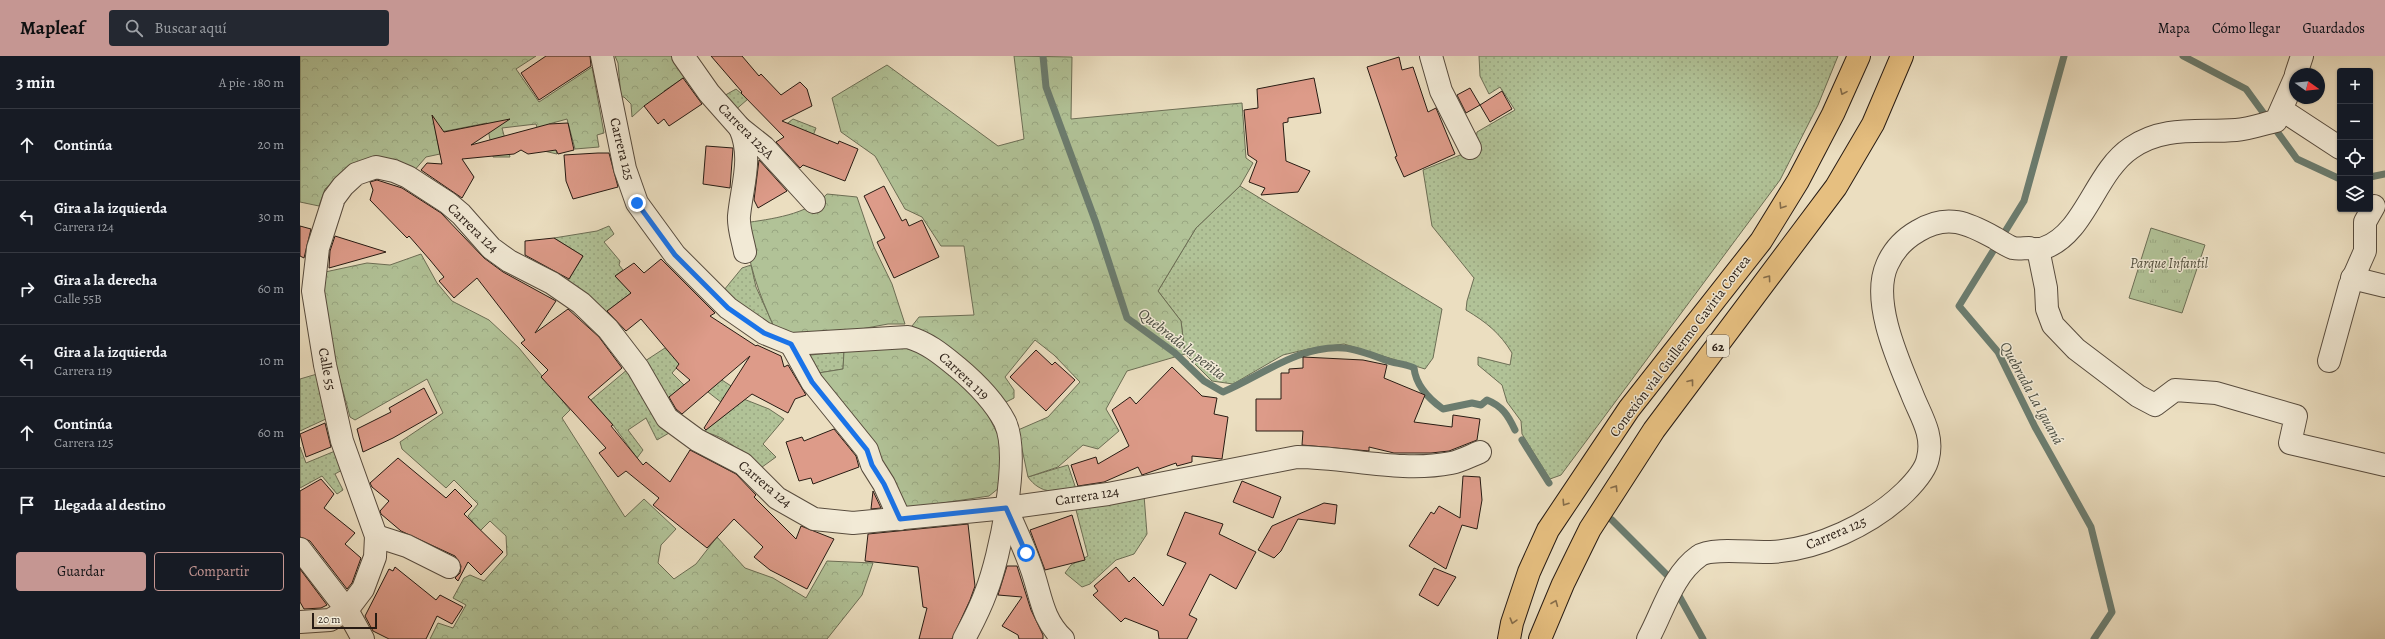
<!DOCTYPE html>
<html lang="es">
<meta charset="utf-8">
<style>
:root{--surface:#171b24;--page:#242831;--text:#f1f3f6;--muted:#9ea1a6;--line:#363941;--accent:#c59692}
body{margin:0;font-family:Alegreya,serif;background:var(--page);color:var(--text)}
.controls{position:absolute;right:12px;top:12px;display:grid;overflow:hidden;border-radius:4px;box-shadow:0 1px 3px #0004}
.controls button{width:36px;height:36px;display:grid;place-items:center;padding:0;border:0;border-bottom:1px solid var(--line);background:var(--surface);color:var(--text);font:20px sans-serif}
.compass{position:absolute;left:1989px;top:12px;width:36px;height:36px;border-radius:50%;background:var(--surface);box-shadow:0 1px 3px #0004;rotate:105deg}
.scale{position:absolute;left:12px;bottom:10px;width:65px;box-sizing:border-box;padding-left:4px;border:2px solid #271b13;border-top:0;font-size:11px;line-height:14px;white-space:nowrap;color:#271b13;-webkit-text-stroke:3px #f2ead6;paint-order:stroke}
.stop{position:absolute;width:12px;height:12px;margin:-9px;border:3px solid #1a73e8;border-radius:50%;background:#fff}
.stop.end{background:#1a73e8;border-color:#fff;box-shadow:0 1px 4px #0008}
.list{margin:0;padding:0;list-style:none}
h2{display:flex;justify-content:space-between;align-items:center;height:52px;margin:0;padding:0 16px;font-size:17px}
h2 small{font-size:13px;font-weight:400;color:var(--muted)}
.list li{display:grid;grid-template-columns:26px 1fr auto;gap:12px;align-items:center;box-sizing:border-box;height:72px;padding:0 16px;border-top:1px solid var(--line)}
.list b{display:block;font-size:15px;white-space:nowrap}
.list p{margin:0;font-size:13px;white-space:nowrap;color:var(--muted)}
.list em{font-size:13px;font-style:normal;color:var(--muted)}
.actions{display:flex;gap:8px;padding:12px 16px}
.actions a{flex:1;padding:9px 0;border:1px solid var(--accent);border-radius:4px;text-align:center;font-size:14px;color:var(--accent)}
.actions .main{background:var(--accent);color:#111}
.icon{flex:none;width:22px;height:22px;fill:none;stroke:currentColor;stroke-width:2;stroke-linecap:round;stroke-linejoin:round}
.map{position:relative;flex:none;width:2085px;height:583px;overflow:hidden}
header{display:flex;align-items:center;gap:24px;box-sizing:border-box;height:56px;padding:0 20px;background:var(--accent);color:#111}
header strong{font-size:19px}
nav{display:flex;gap:22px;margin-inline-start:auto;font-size:14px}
.search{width:280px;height:36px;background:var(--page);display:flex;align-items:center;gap:10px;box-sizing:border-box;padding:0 14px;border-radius:4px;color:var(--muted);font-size:15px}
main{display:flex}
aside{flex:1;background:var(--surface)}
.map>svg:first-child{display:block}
</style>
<header>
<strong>Mapleaf</strong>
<div class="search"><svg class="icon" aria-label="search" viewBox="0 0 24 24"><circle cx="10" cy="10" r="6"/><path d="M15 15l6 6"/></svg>Buscar aquí</div>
<nav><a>Mapa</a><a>Cómo llegar</a><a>Guardados</a></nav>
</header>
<main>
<aside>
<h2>3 min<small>A pie · 180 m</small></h2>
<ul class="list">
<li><svg class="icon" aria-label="ahead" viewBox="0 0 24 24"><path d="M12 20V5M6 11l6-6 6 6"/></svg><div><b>Continúa</b></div><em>20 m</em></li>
<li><svg class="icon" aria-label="left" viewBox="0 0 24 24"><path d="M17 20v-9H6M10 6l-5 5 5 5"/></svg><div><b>Gira a la izquierda</b><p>Carrera 124</p></div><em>30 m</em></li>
<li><svg class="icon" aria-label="right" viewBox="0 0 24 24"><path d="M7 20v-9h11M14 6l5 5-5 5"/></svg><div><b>Gira a la derecha</b><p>Calle 55B</p></div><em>60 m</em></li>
<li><svg class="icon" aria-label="left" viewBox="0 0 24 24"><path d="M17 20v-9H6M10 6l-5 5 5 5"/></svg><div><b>Gira a la izquierda</b><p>Carrera 119</p></div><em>10 m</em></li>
<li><svg class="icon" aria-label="ahead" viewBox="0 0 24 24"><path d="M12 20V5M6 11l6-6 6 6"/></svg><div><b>Continúa</b><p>Carrera 125</p></div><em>60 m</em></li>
<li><svg class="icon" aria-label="arrive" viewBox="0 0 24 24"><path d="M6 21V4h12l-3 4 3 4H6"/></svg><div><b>Llegada al destino</b></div></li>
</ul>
<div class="actions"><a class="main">Guardar</a><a>Compartir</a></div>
</aside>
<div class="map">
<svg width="2085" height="583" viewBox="0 0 2085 583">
<defs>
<pattern id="grass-dots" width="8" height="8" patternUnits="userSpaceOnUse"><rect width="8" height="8" fill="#b1c297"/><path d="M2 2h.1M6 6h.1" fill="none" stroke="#98a681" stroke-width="1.8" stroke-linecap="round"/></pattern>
<pattern id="forest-crowns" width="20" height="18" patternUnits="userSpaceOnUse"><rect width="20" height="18" fill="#b1c297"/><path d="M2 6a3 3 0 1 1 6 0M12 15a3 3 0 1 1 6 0" fill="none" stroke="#98a681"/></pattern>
<pattern id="park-tufts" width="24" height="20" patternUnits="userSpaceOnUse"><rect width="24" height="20" fill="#b1c297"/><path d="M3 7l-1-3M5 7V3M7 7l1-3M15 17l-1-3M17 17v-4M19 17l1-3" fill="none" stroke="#98a681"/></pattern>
</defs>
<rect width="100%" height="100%" fill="#ebdec0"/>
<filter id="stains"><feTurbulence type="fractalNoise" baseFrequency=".005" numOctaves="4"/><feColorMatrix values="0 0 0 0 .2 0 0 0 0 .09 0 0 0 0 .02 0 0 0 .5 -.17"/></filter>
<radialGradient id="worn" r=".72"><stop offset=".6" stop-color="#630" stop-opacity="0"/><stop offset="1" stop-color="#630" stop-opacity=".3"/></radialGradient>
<!-- grass -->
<g fill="url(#grass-dots)" stroke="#6c6e55">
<path d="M1179 0H1538L1518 49 1480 124 1261 419 1250 423 1222 378 1221 365 1207 346 1202 329 1178 309V301L1210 309 1212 297C1200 277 1186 266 1166 254L1167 245 1174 222 1132 170 1123 114 1175 93 1177 76 1215 54 1200 31 1189 38 1180 20Z"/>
<path d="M436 33 448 43 433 56 422 41Z"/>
<path d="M493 63 516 72 511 85 480 73Z"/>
<path d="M940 130 1142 253 1133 302 1125 313 1044 288 1008 293 983 299 933 328 912 325 885 298 881 265 858 235 896 172Z"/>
<path d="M309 170 314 178 304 186 320 205 319 209 323 214 315 220 331 237 306 256 266 228 283 200 254 182 297 175Z"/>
<path d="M451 209 456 231 475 273 453 261 424 234 442 212Z"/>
<path d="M399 286 372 317 384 329 367 343 345 305 365 292Z"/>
<path d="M544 295 543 313 512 318 503 300Z"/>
<path d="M434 310 422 324 437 334 436 340 469 353 484 363 463 388 476 401 458 414C443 397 427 380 403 376L431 354 408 336Z"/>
<path d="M328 313 369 377 357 384 346 362 328 374 343 394 337 402 313 369 291 344Z"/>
<path d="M17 318 28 362 0 375V323Z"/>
<path d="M0 391 6 407 35 395 42 414 35 418 43 434 37 438 22 420 0 432Z"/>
<path d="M768 409 776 433C758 438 740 438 728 421Z"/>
<path d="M844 439 847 478 834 498 816 504 790 528 782 531 765 517 771 509 788 500 775 450Z"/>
</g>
<!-- forest -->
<g fill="url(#forest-crowns)" stroke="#6c6e55">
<path d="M0 0H236L216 13 239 46 292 11 304 77 297 79 299 91 275 93 267 63 249 68 257 98 244 95 236 68 202 72 210 101H193L187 67 136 77 140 98 126 101 113 116 54 108 25 133 19 150 0 146Z"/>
<path d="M315 0H382L388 19 364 35 370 46 344 50 332 61 331 48 324 41H321L318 7Z"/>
<path d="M714 0 772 1 771 63 942 47 946 102 953 107 940 130 896 172 858 235 881 265 885 298 827 315 806 353 819 375 798 393 783 389 758 411 728 421 718 374 748 361 780 326 754 299 735 284 705 321 714 334V342L706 346 698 342 632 280 612 270 619 261 674 259 664 190H641L622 161 605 153 575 100 541 76 532 42 587 9 698 90 724 83Z"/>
<path d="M527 138 557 141 574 191 592 228 605 268H588L512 282 475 273C458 236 448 208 444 167 471 163 507 159 527 138Z"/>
<path d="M121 198 137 227 152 245 189 264 219 292 270 354 262 362 325 461 344 443 376 473 361 489 358 507 374 523 396 508 417 481 445 512 473 522 506 542 527 505 573 507 562 539 527 583H130L138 567 153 572 166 549 153 542 164 522 170 519 184 525 207 499 206 480 190 465 180 475 168 460 178 448 154 424 146 432 102 393 100 386 143 357 127 323 55 364 50 361C38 314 20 265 25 216L67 207 90 209Z"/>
<path d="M578 289 615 293 644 312 683 349 699 381 701 412 699 432 689 440 603 453 512 318 543 313 544 295Z"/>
</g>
<!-- park -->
<path fill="url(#park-tufts)" stroke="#6c6e55" d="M1851 172 1905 189 1882 257 1829 242Z"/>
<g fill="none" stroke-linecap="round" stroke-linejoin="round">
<!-- stream -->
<g stroke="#6b7c6f" stroke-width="7">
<path d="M743 0 746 31 796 167 827 262 875 297 904 325 923 336C961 320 999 289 1043 292 1057 293 1072 299 1085 304 1095 308 1104 307 1114 312 1116 330 1129 343 1143 353L1172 347 1181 349 1187 344C1202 350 1208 359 1215 374"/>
<path d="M1764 0 1724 145 1659 250 1698 296 1735 371 1791 471 1812 556 1794 583"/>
<path d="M1883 0 1946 33 1997 103 2040 123"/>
<path d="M2070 121 2085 118"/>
<path d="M1222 384 1249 427"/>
<path d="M1312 464 1368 520 1403 583"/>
</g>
</g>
<!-- building -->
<g fill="#dd9b89" stroke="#271b13">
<path d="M246 0H290L291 10 239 44 221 17Z"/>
<path d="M411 0H442L459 20 461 18 481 39 500 26 507 33 512 50 482 65 538 88 539 85 558 93 545 125 503 109 500 112 476 86 484 81 441 37 442 36Z"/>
<path d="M1099 1 1102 14 1113 11 1128 56 1136 52 1155 98 1104 121 1095 101 1097 100 1067 11Z"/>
<path d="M383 22 402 48 369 70 364 63 358 68 344 50Z"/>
<path d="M1014 22 1021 57 988 62V66L983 67 986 105 1010 115 998 136 961 139 965 132 949 126 957 105 948 99 944 54 958 52 957 33Z"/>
<path d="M1170 32 1180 49 1166 57 1157 39Z"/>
<path d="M1202 35 1212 53 1190 66 1180 49Z"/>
<path d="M132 59 144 76 210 63 171 89 249 68 268 67 274 94 258 98 256 94 228 98 221 94 214 98 162 103 174 121 162 142 121 114 127 107 142 108Z"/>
<path d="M406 90 433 92 430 132 403 128Z"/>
<path d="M298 97H309L318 131 273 143 266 125 264 99Z"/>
<path d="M459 104 487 135 458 152 454 144Z"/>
<path d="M77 124 102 132 141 157 184 202 203 216 256 245 235 277 268 253 299 281 322 312 288 341 313 369 311 370 343 409 346 406 370 426 390 394 436 418 456 439 454 441 496 483 501 470 534 483 507 533 470 514 454 501 463 491 434 463 407 492 353 449 359 442 326 415 318 421 299 397 306 392 241 321 248 314 221 287 225 284 177 222 154 242 139 225 144 221 130 204 109 180 107 182 70 144 73 134 70 126Z"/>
<path d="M584 130 602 165 606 163 609 170 622 164 639 201 594 222 577 186 585 182 564 140Z"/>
<path d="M0 170 11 173 4 202 0 200Z"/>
<path d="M35 180 86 196 29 212 30 195Z"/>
<path d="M254 182 283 200 269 223 225 199V185Z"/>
<path d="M361 203 415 257 410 260 456 290 457 289 481 300 484 311 488 309 506 339 495 343 488 357 452 338 406 374 404 372 450 300 382 358 376 353 369 341 390 324 376 312 379 308 341 263 326 275 307 255 331 237 315 220 334 207 344 217Z"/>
<path d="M736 294 752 309 755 306 775 324 746 355 710 321Z"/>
<path d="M1003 301 1063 304 1087 309 1084 322 1125 339 1114 366 1152 371 1153 359 1180 363 1177 384 1149 395 1131 397H1094L1069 391V395L1002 389 1003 375H956V343H981V317H989V313L1003 312Z"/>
<path d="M872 311 902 340 917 342 914 358 928 361 922 403 892 400V406L877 410 876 407 842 419 838 411 804 426 778 430 771 409 796 401 798 408 829 390 812 354 830 341 836 348Z"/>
<path d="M124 332 137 357 93 382 63 396 57 373 91 356 89 352Z"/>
<path d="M25 367 31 391 6 401 0 378Z"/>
<path d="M534 373 556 400 559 411 513 428 511 422 499 425 486 386 502 381 504 385Z"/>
<path d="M98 402 146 442 155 433 172 450 164 458 203 496 181 519 168 506 158 525 155 522 160 517 161 510 155 500 101 475 81 458 80 455 89 445 72 431 70 427Z"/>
<path d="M1163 420 1180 421 1182 444 1177 473 1162 469 1146 513 1109 490 1131 456 1134 458 1139 450 1160 462Z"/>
<path d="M21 423 34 438 24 452 55 477 45 488 61 502 52 527 47 533 10 485 0 481V435Z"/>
<path d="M942 425 981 441 973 462 933 446Z"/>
<path d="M573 435 581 452 571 453Z"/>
<path d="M1024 447 1037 449 1035 468 998 463 981 495 974 502 958 494 972 470Z"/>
<path d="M885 456 923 468 919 478 956 496 936 533 910 518 889 559 897 563 887 583H859L858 575 825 562 821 566 793 539 798 535 794 530 816 511 829 526 834 521 863 550 886 507 867 499Z"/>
<path d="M772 459 785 504 745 514 730 474Z"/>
<path d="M668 468 675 530 670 544 652 583H619L627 552 623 551 618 511 565 505 568 478Z"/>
<path d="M707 510H717L731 554 743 579V583H719L718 579 702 570 722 541 698 539Z"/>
<path d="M95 511 136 544 140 539 163 551 152 568 137 560 126 583H89L73 575 65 560 89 513 93 515Z"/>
<path d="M1134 512 1156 521 1138 550 1119 539Z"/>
<path d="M0 513 27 549 21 552 4 553 0 546Z"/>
</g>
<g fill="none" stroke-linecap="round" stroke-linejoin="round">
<defs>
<g id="minor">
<path d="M302 0 325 113 337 147 375 199 428 252 464 277 491 288 608 281C628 287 641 298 657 311 675 326 694 345 705 366 721 400 700 501 686 536 680 553 672 568 664 583"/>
<path d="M383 0 409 37 440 72 464 91 514 146"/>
<path d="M1131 0 1141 35 1170 92"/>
<path d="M1996 18 2002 0"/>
<path d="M1982 54 2040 92"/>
<path d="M440 72C453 102 442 129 439 160 438 171 443 185 445 196"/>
<path d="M1738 193 1746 232 1747 253 1753 269 1776 293 1838 340 1855 349 1875 334 1916 337 1996 360 1990 387 2085 409"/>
<path d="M2052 222 2085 230"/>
<path d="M491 288 512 326 567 394 572 409 584 428 600 463"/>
<path d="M2029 305 2050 229 2065 195V166L2074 150"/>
<path d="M706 452C715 472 724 491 731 511 741 538 741 562 763 583"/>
<path d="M76 480 107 490 149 511"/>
<path d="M0 493 47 554 63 583"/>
<path d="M0 566 30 564 47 554 63 533 75 501 76 480 42 385 25 309 13 235 18 192 34 142 43 130 56 118 76 111 94 115 108 121 148 147 161 158 191 192 209 205 252 227 281 247 308 273 338 312 367 362 397 384 443 408 477 442 514 463 553 467 706 452 808 438 997 401C1048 401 1100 417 1151 407 1161 405 1170 400 1180 396"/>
<path d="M1348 583C1363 556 1372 519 1399 500 1411 491 1454 497 1471 496 1517 494 1572 468 1605 436 1614 427 1626 414 1628 402 1634 378 1620 359 1612 338 1598 304 1571 245 1587 209 1593 195 1604 183 1618 175 1647 157 1668 167 1695 182 1700 185 1707 190 1713 192 1718 193 1724 192 1729 192 1733 193 1740 194 1744 192 1785 178 1795 116 1831 92 1864 69 1899 77 1936 74 1949 73 1963 68 1976 65L1995 22"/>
</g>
<g id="highway">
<path d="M1209 583 1212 567 1229 516 1248 474 1329 353 1461 185 1498 125 1533 58 1559 0"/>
<path d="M1240 583 1263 528 1290 473 1354 374 1536 131 1573 68 1602 0"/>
</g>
</defs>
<!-- minor casing -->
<use href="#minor" stroke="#584c3e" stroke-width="24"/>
<!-- highway casing -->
<use href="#highway" stroke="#271b13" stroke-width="24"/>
<!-- minor -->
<use href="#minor" stroke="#f2ead6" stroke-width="22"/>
<!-- highway -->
<use href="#highway" stroke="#e6bf80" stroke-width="22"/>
</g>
<!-- one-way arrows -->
<defs><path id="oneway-chevron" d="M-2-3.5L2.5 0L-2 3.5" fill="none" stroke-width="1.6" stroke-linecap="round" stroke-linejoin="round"/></defs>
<g stroke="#866d4a">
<use href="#oneway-chevron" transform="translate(1543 36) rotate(114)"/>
<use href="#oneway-chevron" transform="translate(1482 150) rotate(122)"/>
<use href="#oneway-chevron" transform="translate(1468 222) rotate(-54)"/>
<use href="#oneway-chevron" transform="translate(1391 326) rotate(-52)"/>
<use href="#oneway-chevron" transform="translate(1315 432) rotate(-58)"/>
<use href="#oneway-chevron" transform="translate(1265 447) rotate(123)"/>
<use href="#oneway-chevron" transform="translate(1255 547) rotate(-68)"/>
<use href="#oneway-chevron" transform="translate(1213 565) rotate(106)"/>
</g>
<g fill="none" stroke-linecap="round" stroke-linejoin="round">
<!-- route -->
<path stroke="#1a73e8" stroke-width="5" d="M337 147 375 199 428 252 464 277 491 288 512 326 567 394 572 409 584 428 600 463 706 452 726 497"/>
</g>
<g text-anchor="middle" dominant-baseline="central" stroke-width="3" stroke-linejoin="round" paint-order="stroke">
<!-- shield labels -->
<rect fill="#f2ead6" stroke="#64594e" stroke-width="1" x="1407" y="279" width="22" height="22" rx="3"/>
<g font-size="13" font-weight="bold" fill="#271b13">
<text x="1418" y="290">62</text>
</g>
<!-- street labels -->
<g font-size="14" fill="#271b13" stroke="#f2ead6">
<text transform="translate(446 75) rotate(45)">Carrera 125A</text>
<text transform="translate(322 93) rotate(76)">Carrera 125</text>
<text transform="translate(173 172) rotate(44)">Carrera 124</text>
<text transform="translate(1380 290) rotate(-53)">Conexión vial Guillermo Gaviria Correa</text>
<text transform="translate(27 313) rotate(79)">Calle 55</text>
<text transform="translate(664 320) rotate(43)">Carrera 119</text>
<text transform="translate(465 428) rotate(40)">Carrera 124</text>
<text transform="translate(787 440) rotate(-9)">Carrera 124</text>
<text transform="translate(1536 477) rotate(-23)">Carrera 125</text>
</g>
<!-- park labels -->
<g font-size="14" font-style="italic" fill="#504d3b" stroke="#f2ead6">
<text x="1869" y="207">Parque Infantil</text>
</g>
<!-- water labels -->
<g font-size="15" font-style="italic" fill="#494c41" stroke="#f2ead6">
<text transform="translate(882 288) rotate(38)">Quebrada la peñita</text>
<text transform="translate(1732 337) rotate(61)">Quebrada La Iguaná</text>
</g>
</g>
<rect width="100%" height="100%" filter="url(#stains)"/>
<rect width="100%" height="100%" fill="url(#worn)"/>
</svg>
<div class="controls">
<button>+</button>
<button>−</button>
<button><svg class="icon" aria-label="locate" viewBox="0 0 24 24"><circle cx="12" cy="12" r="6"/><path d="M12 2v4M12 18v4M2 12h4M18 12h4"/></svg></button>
<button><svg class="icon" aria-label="layers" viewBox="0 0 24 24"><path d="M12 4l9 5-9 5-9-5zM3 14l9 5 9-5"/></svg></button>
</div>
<svg class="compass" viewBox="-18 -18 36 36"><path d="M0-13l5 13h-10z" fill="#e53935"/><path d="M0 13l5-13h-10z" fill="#9ea1a6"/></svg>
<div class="scale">20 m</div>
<div class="stop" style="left:726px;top:497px"></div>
<div class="stop end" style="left:337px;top:147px"></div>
</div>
</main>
